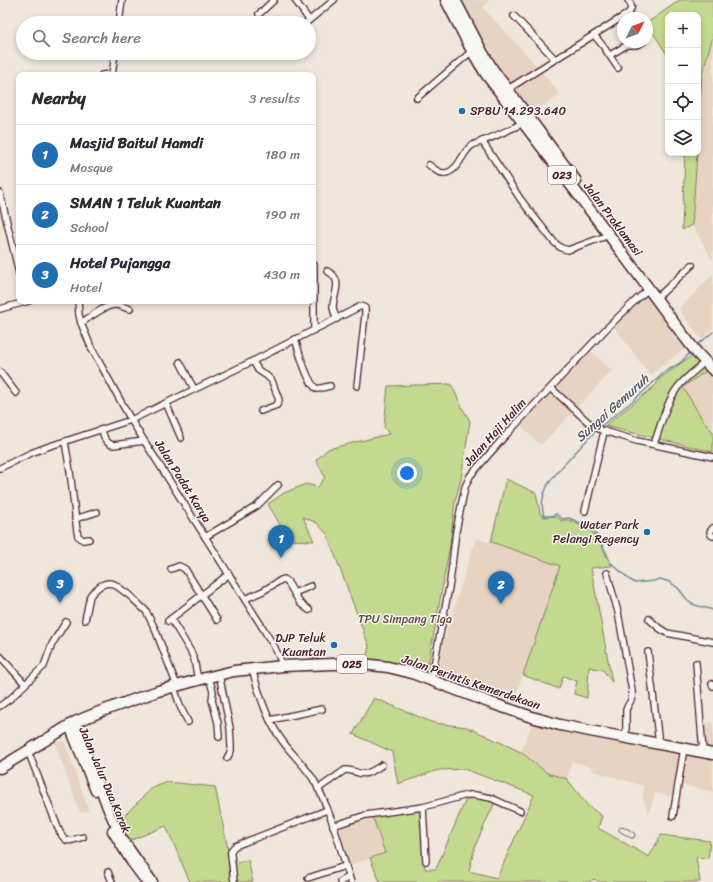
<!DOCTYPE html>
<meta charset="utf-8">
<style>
:root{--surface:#fff;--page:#f2f2f3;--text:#2b2b33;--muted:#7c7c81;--line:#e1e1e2;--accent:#1f6fb2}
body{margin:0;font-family:Sriracha,sans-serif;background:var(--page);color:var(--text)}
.controls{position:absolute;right:12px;top:12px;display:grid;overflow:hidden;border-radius:8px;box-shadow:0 2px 6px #0003}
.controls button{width:36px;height:36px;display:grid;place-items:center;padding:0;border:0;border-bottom:1px solid var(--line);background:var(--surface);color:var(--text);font:20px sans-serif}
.compass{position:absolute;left:617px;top:12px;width:36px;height:36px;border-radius:50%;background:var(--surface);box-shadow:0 2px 6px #0003;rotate:48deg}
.you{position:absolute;left:407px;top:473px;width:14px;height:14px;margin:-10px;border:3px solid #fff;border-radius:50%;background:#1a73e8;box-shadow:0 0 0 6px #1a73e833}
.badge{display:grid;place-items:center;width:26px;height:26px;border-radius:50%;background:var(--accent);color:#fff;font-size:13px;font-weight:700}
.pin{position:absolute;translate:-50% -33px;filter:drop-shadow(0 1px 2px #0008)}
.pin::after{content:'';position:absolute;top:21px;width:14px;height:12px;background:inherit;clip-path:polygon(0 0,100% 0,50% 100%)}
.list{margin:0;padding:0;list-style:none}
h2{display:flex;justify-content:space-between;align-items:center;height:52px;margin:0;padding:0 16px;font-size:17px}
h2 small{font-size:13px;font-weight:400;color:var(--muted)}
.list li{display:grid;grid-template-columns:26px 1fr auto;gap:12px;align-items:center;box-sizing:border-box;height:60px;padding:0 16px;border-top:1px solid var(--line)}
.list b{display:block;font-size:15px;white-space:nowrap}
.list p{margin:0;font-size:13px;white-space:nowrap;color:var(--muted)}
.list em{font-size:13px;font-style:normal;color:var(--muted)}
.icon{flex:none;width:22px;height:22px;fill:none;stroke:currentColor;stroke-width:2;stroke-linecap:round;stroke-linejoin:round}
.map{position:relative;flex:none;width:713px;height:882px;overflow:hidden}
.search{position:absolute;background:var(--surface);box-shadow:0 2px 6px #0003;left:16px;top:16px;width:300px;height:44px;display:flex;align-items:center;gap:10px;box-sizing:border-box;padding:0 14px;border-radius:22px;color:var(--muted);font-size:15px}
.panel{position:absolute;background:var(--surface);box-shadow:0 2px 6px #0003;left:16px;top:72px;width:300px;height:232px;border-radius:8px}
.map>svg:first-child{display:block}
</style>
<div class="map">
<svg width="713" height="882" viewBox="0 0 713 882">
<rect width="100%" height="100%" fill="#efe6dc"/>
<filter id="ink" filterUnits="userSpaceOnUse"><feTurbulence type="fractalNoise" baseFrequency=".025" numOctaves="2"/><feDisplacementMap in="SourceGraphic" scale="8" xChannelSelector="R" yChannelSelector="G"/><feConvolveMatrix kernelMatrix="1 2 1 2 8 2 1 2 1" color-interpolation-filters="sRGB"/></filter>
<g filter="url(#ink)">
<!-- built -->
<g fill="#e7d3c2">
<path d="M457 0H489L483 8 537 66 560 95 530 114 495 68Z"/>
<path d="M713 36V261L692 225 697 153H698V133L702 74Z"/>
<path d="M713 274V329L701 339 679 309Z"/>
<path d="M650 295 688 346 650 375 614 327 626 313Z"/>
<path d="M591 351 612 371 541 445 521 426Z"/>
<path d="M709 369 713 375V432L704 422 683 387Z"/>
<path d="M476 538 560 566 513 703 438 676 443 642Z"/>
<path d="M533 721 713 756V792L677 784 674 797 655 793 649 814 643 798 644 786 590 770 592 767 572 761 567 779 547 773 521 752Z"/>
<path d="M704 723H713V749L704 747Z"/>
<path d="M64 741 89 811 80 813 55 743Z"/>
<path d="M372 815 385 853 348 866 335 828Z"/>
</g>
<!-- green -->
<g fill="#c3d98f" stroke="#867c5d">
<path d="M680 0H713V36L702 74 698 133V15H668V56L647 23Z"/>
<path d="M685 153H697L692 225 682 230Z"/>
<path d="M694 354 709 369 683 387 704 422 713 432V452L605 426 655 386 659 379Z"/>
<path d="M451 384 463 409 470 421 461 479 455 501 450 545 427 671 366 659 369 646 327 534 317 523 303 517 314 541 289 540 268 504 284 493 306 484 318 487 325 477 316 460 328 449 389 434 384 427 388 386Z"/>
<path d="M506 479 536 493 540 513 544 517C552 517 557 514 561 521 569 519 569 520 576 523 600 533 600 546 612 566L591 568 612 682 603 670 589 667 587 698 574 694 577 681 563 676 559 689 523 675 560 566 491 542Z"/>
<path d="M374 698 434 723 467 727 521 752 547 773 567 779 588 806 602 816 598 828 649 857 661 835 710 841 708 858 696 857 700 882H599L594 879 589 882H380L370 858 385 853 372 815 420 811 425 869H436L466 799 476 797 495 802 475 846 469 871 497 878 534 795 464 769 438 770 398 784 392 752 353 734Z"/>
<path d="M168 782 215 787 231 864 248 860 253 882H190L166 826 129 841 117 823 152 788Z"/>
</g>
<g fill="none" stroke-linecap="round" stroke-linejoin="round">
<!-- shore -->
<path stroke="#626874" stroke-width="1" d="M621 827 628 829 634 833 635 835 634 838H631L619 831V829Z"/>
<!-- stream -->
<g stroke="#6e8d98" stroke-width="1.5">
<path d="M696 346 713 332"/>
<path d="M600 427 634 400 665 372 680 363 691 352"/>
<path d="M597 430C585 441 574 454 563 466 557 473 549 480 546 489 542 498 541 507 544 516H552L556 514 559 516 562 519 569 518 587 526 594 532 598 537 606 552 610 562 630 580 635 583 654 581 660 579 670 582 678 588 689 602 695 605 713 610"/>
</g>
<defs>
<g id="street">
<path d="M295 0 309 20"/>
<path d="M259 14 274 0"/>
<path d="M514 16 555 59"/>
<path d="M119 23 122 0"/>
<path d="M306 23 334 0"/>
<path d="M594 35 603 46 618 68"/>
<path d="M610 55 627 45H636L643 42"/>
<path d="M102 75 112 74"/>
<path d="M112 75 115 53"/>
<path d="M508 89 627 14C632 10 633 6 628 0"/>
<path d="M417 98 472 51"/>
<path d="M482 141 521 200 554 242 561 248 568 250 609 235"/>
<path d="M429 165C434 169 439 174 446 173 459 170 462 153 471 146 475 143 479 143 483 141 497 136 510 129 523 123"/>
<path d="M0 193 19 273"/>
<path d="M327 271C344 279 334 293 333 306 333 310 335 315 337 319"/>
<path d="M661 294 692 265"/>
<path d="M78 301 79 315 81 323 91 347 131 420 261 625 275 648 283 666"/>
<path d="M0 309 29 301"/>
<path d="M81 323C89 318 105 305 115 305 120 305 125 308 130 309"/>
<path d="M314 330V265"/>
<path d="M295 339C299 351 307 383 317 389L330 386"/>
<path d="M253 361 258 370 267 376 272 381 279 400 277 405 261 411"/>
<path d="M180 362 194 389"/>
<path d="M0 372 16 393"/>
<path d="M551 388 588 422 601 430 637 441 713 457"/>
<path d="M166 403 181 438"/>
<path d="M102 430C104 437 105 443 113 445L144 441"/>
<path d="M65 442 70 471 77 531 78 536 83 540 89 539"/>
<path d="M654 444C661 425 666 403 678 387 686 377 697 369 706 361"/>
<path d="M0 468 31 453 47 447 131 420 253 361 361 306 365 308V315L357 386"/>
<path d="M585 511 604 432"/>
<path d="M75 519 97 512"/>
<path d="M713 528 710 532 711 535 713 536"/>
<path d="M205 537 257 506 278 485"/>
<path d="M171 569 179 566 185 569 217 620"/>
<path d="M607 573 618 612 632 691C633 702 629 701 626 710V738"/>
<path d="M294 593 311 586"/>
<path d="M245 599 263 591 281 580 284 579 287 581 300 603 309 610"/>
<path d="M171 619 191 652 194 659 198 680"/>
<path d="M649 619 659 628 667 633 713 642"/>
<path d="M85 620 90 596 93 592 100 586 104 584 109 583 114 584 129 595 146 611 155 629 177 686"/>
<path d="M168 621 229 574"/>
<path d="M648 652 659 744"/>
<path d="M0 656 25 684"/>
<path d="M696 663 703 752"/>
<path d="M252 669C259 693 266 718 281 739 291 754 306 766 315 782 332 813 340 849 351 882"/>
<path d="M219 674 230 728 231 746V751L227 758"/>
<path d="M209 677 213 692 212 700 218 723 219 737"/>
<path d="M431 681 450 582 456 531 465 487 470 476 505 436 606 329 637 299 649 289"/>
<path d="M712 684 713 686"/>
<path d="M174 687 180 706 188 722"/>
<path d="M0 706 11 698 44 666 52 644 66 622"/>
<path d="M270 720 322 709"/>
<path d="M28 751 58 828C65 844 67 842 83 837"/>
<path d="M318 789 345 770C353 769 360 776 367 773 372 772 377 768 382 765"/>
<path d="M423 807 426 861"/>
<path d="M673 816 684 748"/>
<path d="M333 826 366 815 423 807 467 795H475L491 798 520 811"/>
<path d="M108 872 112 882"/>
<path d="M308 878 345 866"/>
<path d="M234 882 231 855C230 851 232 849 235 846L327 810"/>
<path d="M340 882 349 877"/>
</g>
<g id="secondary">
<path d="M75 722 108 810 115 825 120 835 153 882"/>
<path d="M69 726 95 791"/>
<path d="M112 831 118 841 131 862 146 882"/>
</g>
<g id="highway">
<path d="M446 0 472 51 486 74 609 235 674 323 697 353 713 370"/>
<path d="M455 0 481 50 493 70 576 181"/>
<path d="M0 768 75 722 102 711 158 691 209 677 234 671 283 666 333 664H363L388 667 412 673 491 703 532 717 560 725 590 731 713 754"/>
</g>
</defs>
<!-- street casing -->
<use href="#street" stroke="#4a1f2b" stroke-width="8"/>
<!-- secondary casing -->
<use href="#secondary" stroke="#4a1f2b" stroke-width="11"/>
<!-- highway casing -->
<use href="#highway" stroke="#4a1f2b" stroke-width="13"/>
<!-- street -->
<use href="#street" stroke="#f6f6f2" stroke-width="5.5"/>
<!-- secondary -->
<use href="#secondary" stroke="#f6f6f2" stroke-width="8"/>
<!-- highway -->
<use href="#highway" stroke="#f6f6f2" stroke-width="10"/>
</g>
</g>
<!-- markers -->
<g fill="#1f6fb2" stroke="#f6f6f2" stroke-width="1.5">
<circle cx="462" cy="111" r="4"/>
<circle cx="647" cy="532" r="4"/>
<circle cx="334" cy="645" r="4"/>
</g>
<g text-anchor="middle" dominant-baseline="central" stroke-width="3" stroke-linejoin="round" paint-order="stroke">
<!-- shield labels -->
<g fill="#f6f6f2" stroke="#7e6067" stroke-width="1">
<rect x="548" y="166" width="28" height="18" rx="3"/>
<rect x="337" y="655" width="30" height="18" rx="3"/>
</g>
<g font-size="11" font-weight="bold" fill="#4a1f2b">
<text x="562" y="175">023</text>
<text x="352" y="664">025</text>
</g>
<!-- poi labels -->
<g font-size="12" fill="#4a1f2b" stroke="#f6f6f2" text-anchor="end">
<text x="470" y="111" text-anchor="start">SPBU 14.293.640</text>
<text x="639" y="525">Water Park<tspan x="639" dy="14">Pelangi Regency</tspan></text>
<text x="326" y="638">DJP Teluk<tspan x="326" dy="14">Kuantan</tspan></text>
</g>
<!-- street labels -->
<g font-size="12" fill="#4a1f2b" stroke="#f6f6f2">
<text transform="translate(613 219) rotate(53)">Jalan Proklamasi</text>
<text transform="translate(495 432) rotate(-48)">Jalan Haji Halim</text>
<text transform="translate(183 481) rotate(58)">Jalan Padat Karya</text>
<text transform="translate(471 682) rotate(19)">Jalan Perintis Kemerdekaan</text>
<text transform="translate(105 780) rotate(67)">Jalan Jalur Dua Karak</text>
</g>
<!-- park labels -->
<g font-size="12" fill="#684e44" stroke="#f6f6f2">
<text x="405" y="619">TPU Simpang Tiga</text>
</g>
<!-- water labels -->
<g font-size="13" font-style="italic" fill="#5c5662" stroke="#f6f6f2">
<text transform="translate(612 408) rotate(-42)">Sungai Gemuruh</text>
</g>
</g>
</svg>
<div class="controls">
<button>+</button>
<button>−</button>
<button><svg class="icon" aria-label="locate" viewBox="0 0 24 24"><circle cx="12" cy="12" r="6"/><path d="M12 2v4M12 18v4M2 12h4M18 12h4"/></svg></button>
<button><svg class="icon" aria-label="layers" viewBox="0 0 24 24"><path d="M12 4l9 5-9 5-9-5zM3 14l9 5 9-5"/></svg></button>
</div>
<svg class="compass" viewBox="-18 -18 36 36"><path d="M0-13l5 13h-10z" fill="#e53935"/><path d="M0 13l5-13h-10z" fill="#7c7c81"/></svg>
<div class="you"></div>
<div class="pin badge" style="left:281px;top:558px">1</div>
<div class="pin badge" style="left:501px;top:604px">2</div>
<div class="pin badge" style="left:60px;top:603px">3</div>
<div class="search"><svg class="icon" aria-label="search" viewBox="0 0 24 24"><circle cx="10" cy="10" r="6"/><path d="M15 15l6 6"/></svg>Search here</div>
<section class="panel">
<h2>Nearby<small>3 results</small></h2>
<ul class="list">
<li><span class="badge">1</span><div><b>Masjid Baitul Hamdi</b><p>Mosque</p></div><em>180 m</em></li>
<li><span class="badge">2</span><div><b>SMAN 1 Teluk Kuantan</b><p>School</p></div><em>190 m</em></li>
<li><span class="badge">3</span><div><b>Hotel Pujangga</b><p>Hotel</p></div><em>430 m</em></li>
</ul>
</section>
</div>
